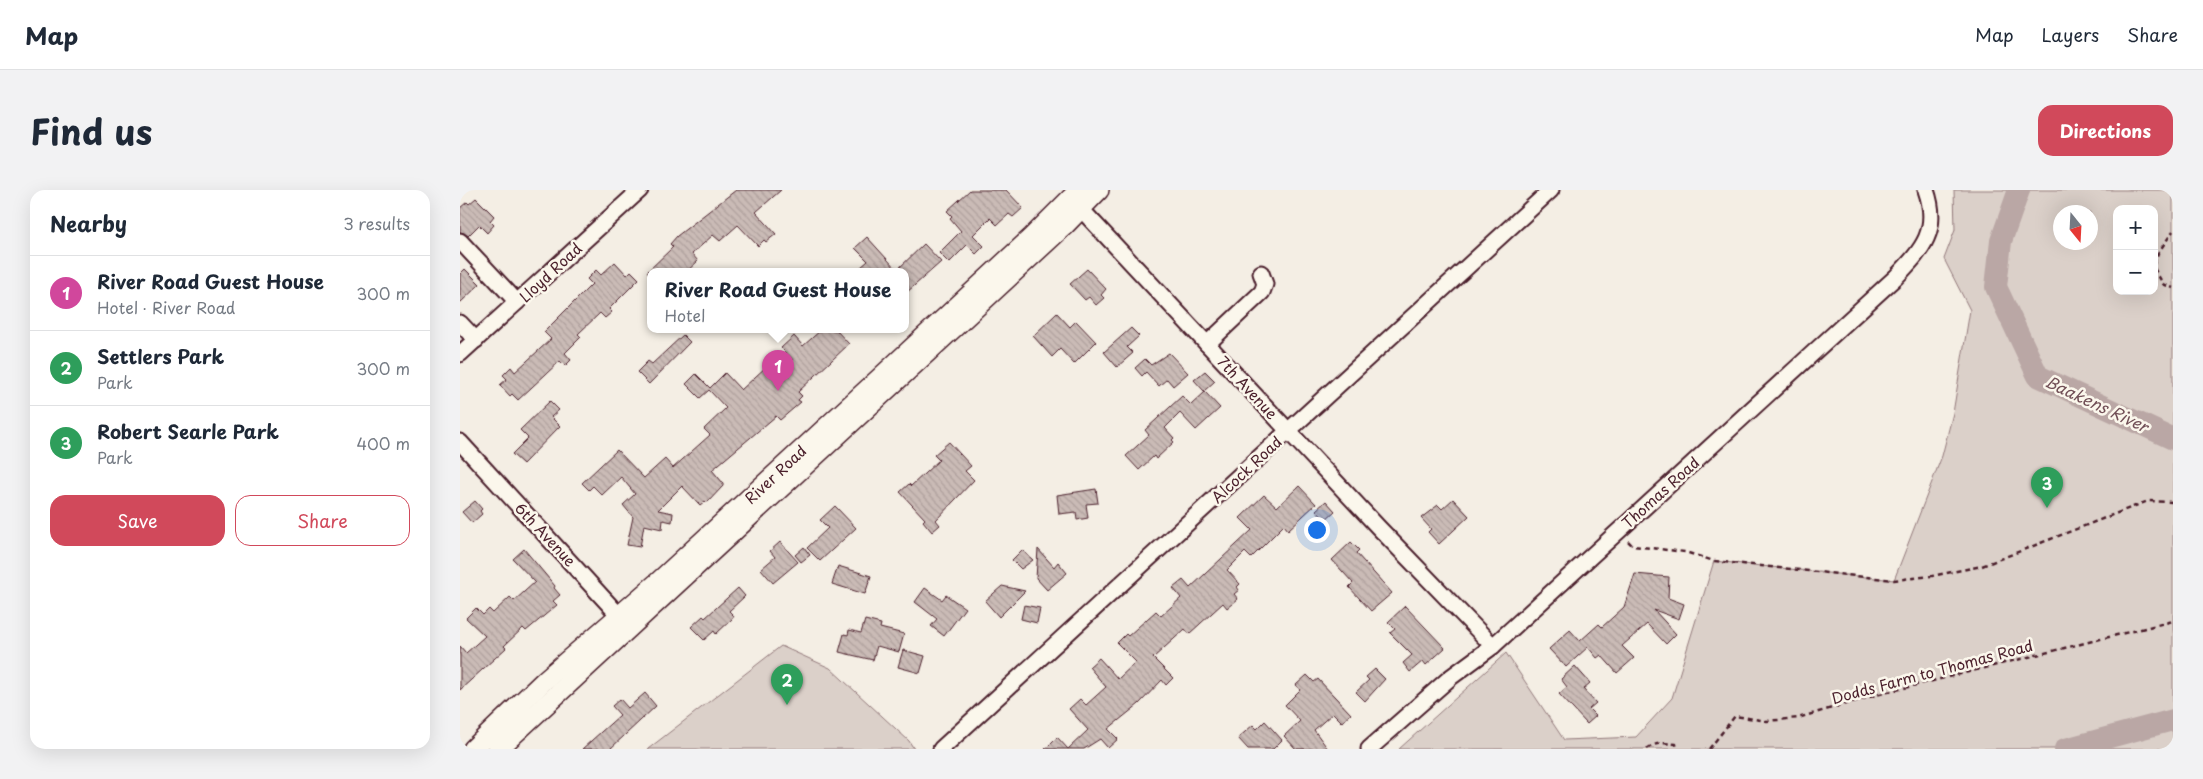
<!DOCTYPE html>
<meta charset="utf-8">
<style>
:root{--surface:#fff;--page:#f2f2f3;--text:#1f2937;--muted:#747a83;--line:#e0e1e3;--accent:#d1495b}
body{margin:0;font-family:"Playpen Sans",sans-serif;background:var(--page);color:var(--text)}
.controls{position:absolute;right:15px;top:15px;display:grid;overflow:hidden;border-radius:10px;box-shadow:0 5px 20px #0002}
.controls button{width:45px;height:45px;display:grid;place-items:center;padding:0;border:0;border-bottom:1px solid var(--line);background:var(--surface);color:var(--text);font:25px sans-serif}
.compass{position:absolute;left:1593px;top:15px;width:45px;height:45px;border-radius:50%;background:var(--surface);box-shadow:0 5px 20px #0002;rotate:162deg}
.you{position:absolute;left:856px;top:339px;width:18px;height:18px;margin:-12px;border:4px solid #fff;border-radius:50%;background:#1a73e8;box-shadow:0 0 0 8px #1a73e833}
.badge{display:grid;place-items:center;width:32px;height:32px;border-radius:50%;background:var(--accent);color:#fff;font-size:16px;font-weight:700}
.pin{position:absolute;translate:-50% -41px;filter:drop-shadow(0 1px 2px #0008)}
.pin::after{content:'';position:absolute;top:26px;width:18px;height:15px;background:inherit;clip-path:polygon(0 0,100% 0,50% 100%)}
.popup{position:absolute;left:187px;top:78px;width:262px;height:65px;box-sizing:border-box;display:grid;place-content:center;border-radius:10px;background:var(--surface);filter:drop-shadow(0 1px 4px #0005);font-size:16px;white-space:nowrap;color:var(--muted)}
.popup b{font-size:19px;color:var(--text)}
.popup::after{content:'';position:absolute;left:50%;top:100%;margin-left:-10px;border:10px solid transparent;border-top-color:var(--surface)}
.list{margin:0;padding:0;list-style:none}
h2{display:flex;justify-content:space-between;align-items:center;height:65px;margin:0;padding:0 20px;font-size:21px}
h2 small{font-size:16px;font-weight:400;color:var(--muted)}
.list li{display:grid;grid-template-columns:32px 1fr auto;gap:15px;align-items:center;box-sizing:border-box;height:75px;padding:0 20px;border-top:1px solid var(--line)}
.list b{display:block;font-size:19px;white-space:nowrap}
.list p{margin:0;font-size:16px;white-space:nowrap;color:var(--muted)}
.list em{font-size:16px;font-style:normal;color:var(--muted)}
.actions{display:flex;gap:10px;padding:15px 20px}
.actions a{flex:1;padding:11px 0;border:1px solid var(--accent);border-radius:15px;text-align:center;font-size:18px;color:var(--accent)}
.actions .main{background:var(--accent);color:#fff}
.map{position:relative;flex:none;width:1713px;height:559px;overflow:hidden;border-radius:15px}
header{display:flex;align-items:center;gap:30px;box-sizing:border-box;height:70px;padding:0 25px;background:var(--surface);border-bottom:1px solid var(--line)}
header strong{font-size:24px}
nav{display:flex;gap:28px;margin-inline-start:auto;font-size:18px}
.intro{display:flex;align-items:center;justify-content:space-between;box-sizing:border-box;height:120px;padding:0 30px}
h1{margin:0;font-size:35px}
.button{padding:12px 22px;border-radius:15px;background:var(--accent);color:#fff;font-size:18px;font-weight:700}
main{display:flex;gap:30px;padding:0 30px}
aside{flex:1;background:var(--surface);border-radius:15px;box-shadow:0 5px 20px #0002}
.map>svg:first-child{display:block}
</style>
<header>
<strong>Map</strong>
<nav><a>Map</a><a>Layers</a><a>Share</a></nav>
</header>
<div class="intro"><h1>Find us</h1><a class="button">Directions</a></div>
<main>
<aside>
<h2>Nearby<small>3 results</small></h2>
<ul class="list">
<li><span class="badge" style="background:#d1479c">1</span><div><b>River Road Guest House</b><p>Hotel · River Road</p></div><em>300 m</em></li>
<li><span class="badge" style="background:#2e9e5b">2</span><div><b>Settlers Park</b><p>Park</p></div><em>300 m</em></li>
<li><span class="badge" style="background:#2e9e5b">3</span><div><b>Robert Searle Park</b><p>Park</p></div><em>400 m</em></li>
</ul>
<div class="actions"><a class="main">Save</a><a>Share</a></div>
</aside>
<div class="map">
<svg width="1713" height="559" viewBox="0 0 1713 559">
<defs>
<pattern id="building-back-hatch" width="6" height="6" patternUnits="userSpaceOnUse" patternTransform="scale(1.25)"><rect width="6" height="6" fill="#cabbb6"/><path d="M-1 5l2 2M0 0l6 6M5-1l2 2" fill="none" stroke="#afa09d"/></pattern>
</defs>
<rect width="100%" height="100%" fill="#f4eee4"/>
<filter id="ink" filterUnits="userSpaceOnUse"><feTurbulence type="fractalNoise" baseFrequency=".02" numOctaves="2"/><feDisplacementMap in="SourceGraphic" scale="10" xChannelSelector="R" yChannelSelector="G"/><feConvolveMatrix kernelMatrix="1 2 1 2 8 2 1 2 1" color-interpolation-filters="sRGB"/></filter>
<g filter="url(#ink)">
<!-- park -->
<g fill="#dbd0c9" stroke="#92787a" fill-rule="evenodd">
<path d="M1494 0H1713V559H939L1046 463 1104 550 1176 547 1212 508 1254 371 1434 390 1482 266 1493 223 1510 120 1484 69 1495 40ZM1657 19H1694V101H1657ZM1600 22H1630V52H1600Z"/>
<path d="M321 456 370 478 449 551 454 559H188Z"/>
</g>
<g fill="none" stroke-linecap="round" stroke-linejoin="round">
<!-- river -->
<g stroke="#baa7a5" stroke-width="22">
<path d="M1559 0 1541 51 1536 97 1578 186 1713 249"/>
<path d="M1605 559 1713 530"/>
</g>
</g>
<!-- building -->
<g fill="url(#building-back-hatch)" stroke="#4a1f2b">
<path d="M276 0H321L296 22 316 44 306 52 304 50 298 56 278 35 260 51 253 45 232 64 238 71 226 82H187L213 57 210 54 217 46Z"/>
<path d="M510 0H546L563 18 553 27 549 24 537 35 530 28 513 45 524 56 516 64 507 55 489 73 479 63 501 41 490 28 492 26 487 21Z"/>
<path d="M16 8 34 26 30 31 34 35 27 43 19 35 8 46 0 42V18L7 12 9 14Z"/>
<path d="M407 47 437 80 464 54 481 72 446 103V82H406L401 77 408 71 395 58Z"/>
<path d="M155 72 167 85 171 81 179 89 149 119 152 122 145 128 140 123 118 144 121 147 105 163 111 170 105 176 100 171 58 210 52 204 50 206 40 195 47 189 43 185 51 177 55 182 91 149 84 142 132 94 127 89 136 80 141 85Z"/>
<path d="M5 79 20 94 0 113V84Z"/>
<path d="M627 79 646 99 641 105 644 108 636 115 629 107 625 110 610 94Z"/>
<path d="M597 123 610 137 616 131 636 152 614 174 600 159 592 167 573 146Z"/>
<path d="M671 138 679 146 667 157 673 163 657 177 644 162Z"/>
<path d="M361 140H376L389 154 338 202 342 206 338 210 341 212 320 230 316 226 252 280 263 293V296L247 313 245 311 240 315 222 296 198 320 213 323 212 332 203 330 202 339 184 335 180 357 167 355 173 327 163 315 175 304 161 287 142 305 133 296 129 300 122 293 157 260 184 288 205 269 213 278 250 245 244 239 266 218 249 200 240 208 226 194 236 184 250 198 265 183 281 200 308 175 318 185 333 170 321 158 334 146 343 156Z"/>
<path d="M223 145 230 152 189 194 177 182 188 171 192 174Z"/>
<path d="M709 163 728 183 713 196 707 189 699 196 686 182 682 186 675 178 685 169 691 175Z"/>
<path d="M745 181 755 191 744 201 734 190Z"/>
<path d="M745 202 760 218 736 240 720 223 705 238 714 248 712 250 714 252 696 269 694 266 679 280 666 266 689 245 685 240 722 206 731 215Z"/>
<path d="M90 211 99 220 91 227 100 236 63 274 52 264 68 248 60 240Z"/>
<path d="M489 252 511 276 505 281 514 290 476 330 480 335 472 342 463 331 465 329 440 302 449 294 451 296 479 270 474 265Z"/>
<path d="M839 296 856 314 828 340 824 335 791 368 785 362 767 380 780 394 777 397 779 400 774 404 778 409 767 418 763 413 729 444 725 439 693 468 713 488 706 495 702 490 679 514 648 539 658 549 648 558 640 549 624 559H585L597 547 608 559 628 540 609 519 620 509 626 515 646 497 629 477 639 468 658 489 676 472 657 453 666 444 668 446 696 421 701 426 721 408 713 398 723 390 730 398 792 340 780 328 804 305 817 317Z"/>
<path d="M636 299 638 313 626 314 628 328 617 330 616 322 599 324 597 305Z"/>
<path d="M993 309 1009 326 979 354 968 342 971 339 961 328 978 315 982 319Z"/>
<path d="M15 311 22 319 20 321 22 324 12 333 2 322Z"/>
<path d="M866 311 875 321 865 330 856 320Z"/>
<path d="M375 316 396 338 360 371 347 358 368 338 360 330Z"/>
<path d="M320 352 338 372 313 393 301 379 315 367 310 361Z"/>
<path d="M891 352 899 360 896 363 932 403 911 421 889 397 893 393 872 370Z"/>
<path d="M344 357 350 365 341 372 335 365Z"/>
<path d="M64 359 95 396 94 398 100 405 93 411 97 415 66 441 63 438 44 456 46 458 0 500V456L6 463 25 446 6 428 16 418 23 425 29 419 33 423 50 407 54 411 75 392 53 369Z"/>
<path d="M578 359 594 377 598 372 607 383 587 400 576 388Z"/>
<path d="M562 360 573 370 561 379 552 370Z"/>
<path d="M378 376 411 386 405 404 372 394Z"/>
<path d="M1175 384 1209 387 1208 408 1224 414 1219 429 1194 420 1216 444 1206 454 1187 434 1162 456 1174 468 1157 483 1141 465 1137 468 1128 457 1106 477 1089 459 1110 440 1120 451 1139 434 1142 437 1164 417Z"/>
<path d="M542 396 565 401 539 427 525 411Z"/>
<path d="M278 398 285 406 269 421 274 426 272 429 256 444 254 441 244 450 231 437 243 426 245 428Z"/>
<path d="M465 398 482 410 486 405 505 418 484 446 471 436 477 429 455 412Z"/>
<path d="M564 415 580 418 577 433 561 429Z"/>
<path d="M945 416 985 458 966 475 963 471 950 482 943 473 952 465 930 443 935 439 928 432Z"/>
<path d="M405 430 421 434 420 438 444 444 439 462 417 456 413 470 379 462 384 444 388 445 389 440 401 443Z"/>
<path d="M443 460 465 466 460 483 438 477Z"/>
<path d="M1115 476 1130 493 1123 499 1136 513 1129 519 1136 526 1127 534 1099 504 1107 497 1101 489Z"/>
<path d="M915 479 925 489 905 511 896 502 909 490 906 487Z"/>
<path d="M847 485 854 492 858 489 891 524 882 532 873 523 854 540 868 559H836L824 546 840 531 825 515 840 500 836 495Z"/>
<path d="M185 503 196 516 150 559H122L160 525 152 516 160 509 168 518Z"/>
<path d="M805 531 822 550 813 559H788L778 548 793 535 797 539Z"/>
</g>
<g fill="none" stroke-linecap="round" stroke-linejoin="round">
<defs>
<g id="minor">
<path d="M616 9 621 19 919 338 1033 456"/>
<path d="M0 51 57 112"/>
<path d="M0 133 16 150"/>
<path d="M747 154 802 102 805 94 801 83"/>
<path d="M0 164 180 0"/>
<path d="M0 252 166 433"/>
<path d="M481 559 1091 0"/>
<path d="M909 559 991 487 1033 456 1436 87C1463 59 1480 40 1466 0"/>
</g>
<g id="major">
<path d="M13 559 85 490 197 393 411 196 572 47 619 0"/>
<path d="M38 559 604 36 639 0"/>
</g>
</defs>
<!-- minor casing -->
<use href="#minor" stroke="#4a1f2b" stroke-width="19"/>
<!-- major casing -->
<use href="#major" stroke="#4a1f2b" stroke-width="22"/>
<!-- path -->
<g stroke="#4a1f2b" stroke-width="2.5" stroke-dasharray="5 4" stroke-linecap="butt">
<path d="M1694 74 1698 63 1713 41"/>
<path d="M1694 78 1703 94 1713 98"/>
<path d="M1168 351 1173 356 1225 362 1254 371 1434 390 1472 386 1522 376 1688 311 1713 312"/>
<path d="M1187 559C1195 552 1206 553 1216 554L1217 559"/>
<path d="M1249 559 1275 526 1307 531 1338 528 1420 504 1713 431"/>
</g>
<!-- minor -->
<use href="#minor" stroke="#fbf7ec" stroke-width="15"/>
<!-- major -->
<use href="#major" stroke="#fbf7ec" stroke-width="19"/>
</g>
</g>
<g text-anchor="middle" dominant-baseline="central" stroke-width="5" stroke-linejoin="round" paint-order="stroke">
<!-- street labels -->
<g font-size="15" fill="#4a1f2b" stroke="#fbf7ec">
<text transform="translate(90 82) rotate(-43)">Lloyd Road</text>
<text transform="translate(788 197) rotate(47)">7th Avenue</text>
<text transform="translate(786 279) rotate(-43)">Alcock Road</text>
<text transform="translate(315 284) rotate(-43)">River Road</text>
<text transform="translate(1200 302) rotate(-42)">Thomas Road</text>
<text transform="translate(86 344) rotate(47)">6th Avenue</text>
<text transform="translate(1472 481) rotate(-15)">Dodds Farm to Thomas Road</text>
</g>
<!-- water labels -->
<g font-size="16" font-style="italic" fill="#714f56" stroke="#fbf7ec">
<text transform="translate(1637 213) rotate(25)">Baakens River</text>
</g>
</g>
</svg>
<div class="controls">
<button>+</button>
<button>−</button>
</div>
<svg class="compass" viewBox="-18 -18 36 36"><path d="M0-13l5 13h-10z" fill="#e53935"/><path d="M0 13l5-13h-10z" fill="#747a83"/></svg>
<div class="you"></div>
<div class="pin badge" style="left:318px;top:201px;background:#d1479c">1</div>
<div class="popup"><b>River Road Guest House</b>Hotel</div>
<div class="pin badge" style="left:327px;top:515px;background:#2e9e5b">2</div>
<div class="pin badge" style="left:1587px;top:318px;background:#2e9e5b">3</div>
</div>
</main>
